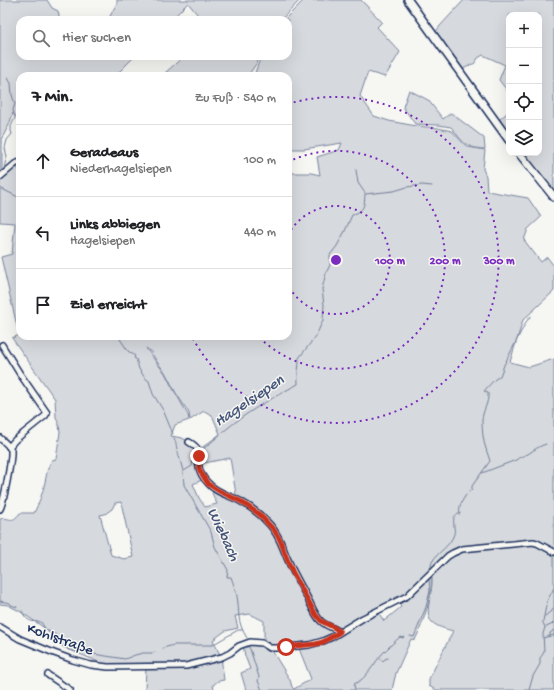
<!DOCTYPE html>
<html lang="de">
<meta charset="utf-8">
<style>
:root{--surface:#fff;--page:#f6f6f6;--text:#202124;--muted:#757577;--line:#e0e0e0}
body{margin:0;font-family:"Gochi Hand",sans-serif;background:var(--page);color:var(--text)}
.controls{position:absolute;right:12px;top:12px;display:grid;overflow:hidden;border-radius:8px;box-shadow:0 4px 16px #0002}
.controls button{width:36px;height:36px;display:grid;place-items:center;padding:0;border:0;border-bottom:1px solid var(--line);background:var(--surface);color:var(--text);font:20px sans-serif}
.stop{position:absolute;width:12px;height:12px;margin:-9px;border:3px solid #c8321e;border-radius:50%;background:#fff}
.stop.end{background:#c8321e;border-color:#fff;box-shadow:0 1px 4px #0008}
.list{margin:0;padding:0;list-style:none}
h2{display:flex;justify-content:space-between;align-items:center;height:52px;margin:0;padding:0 16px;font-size:17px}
h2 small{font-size:13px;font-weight:400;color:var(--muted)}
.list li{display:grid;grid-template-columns:26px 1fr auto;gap:12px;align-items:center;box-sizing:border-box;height:72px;padding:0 16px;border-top:1px solid var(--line)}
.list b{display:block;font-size:15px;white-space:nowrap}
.list p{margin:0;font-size:13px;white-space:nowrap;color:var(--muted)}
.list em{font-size:13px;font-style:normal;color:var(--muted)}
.icon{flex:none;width:22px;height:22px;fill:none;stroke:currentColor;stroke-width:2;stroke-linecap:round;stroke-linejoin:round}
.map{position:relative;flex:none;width:554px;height:690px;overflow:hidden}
.search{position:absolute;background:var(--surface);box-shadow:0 4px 16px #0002;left:16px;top:16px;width:276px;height:44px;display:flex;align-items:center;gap:10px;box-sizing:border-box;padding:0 14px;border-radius:12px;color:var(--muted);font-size:15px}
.panel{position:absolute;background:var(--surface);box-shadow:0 4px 16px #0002;left:16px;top:72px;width:276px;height:268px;border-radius:12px}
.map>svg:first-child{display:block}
</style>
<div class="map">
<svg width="554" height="690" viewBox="0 0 554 690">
<rect width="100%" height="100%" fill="#f6f6f2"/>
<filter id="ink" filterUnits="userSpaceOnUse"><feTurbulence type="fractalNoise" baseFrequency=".025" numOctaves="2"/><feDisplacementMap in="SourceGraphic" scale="8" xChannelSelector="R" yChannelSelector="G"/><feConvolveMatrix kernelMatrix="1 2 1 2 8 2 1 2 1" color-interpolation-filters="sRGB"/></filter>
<g filter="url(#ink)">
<!-- green -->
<g fill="#d6d9dd" stroke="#78849e" fill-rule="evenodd">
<path d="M0 0H47L52 8 58 11 60 20H20V56H135L115 76H20V119L19 120 13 113 9 125 2 138V170L0 173Z"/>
<path d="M117 0H300L281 20H202L188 3 171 20H108L117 3Z"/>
<path d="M304 0H361L382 22 377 27 400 52 385 77 368 72 360 96 374 116 389 121 416 126 438 128 452 131 464 144 468 147 485 150 483 169 486 176 487 191 528 198 541 217 528 229 524 240 541 262 547 257 554 266V291L523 320 510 362 529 367 554 359V551L536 541 461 548 447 555 410 593 340 632 316 615 339 632 323 641 277 648 264 643V621L250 614 235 616 238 628 225 631 213 640 221 657 224 680 218 681 213 685 214 690H145L146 667 108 666 63 647 43 627 21 612 8 605 0 604V519C10 516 11 525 20 513H34C39 503 43 492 45 482 47 473 47 468 52 460L56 459 60 432 59 425 56 417 55 399 12 338 19 335 1 257 12 254 15 223 0 222V178L17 165V168L20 171V336H141L142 337V336H288V173H311L320 175 317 157 339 150 342 143 304 149H288V76H254L261 56H288V20H284ZM146 348 151 352 157 362 165 372 176 393 189 413 190 420 204 411 212 415 220 434 199 450 193 444 182 438 171 436 175 425 189 420 188 415 171 385 165 373 156 362ZM230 458 237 500 217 491 212 493 217 504 205 507 199 498 193 484 204 479 199 464ZM121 502 133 557 124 559 111 555 100 515 105 514 112 509 115 503Z"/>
<path d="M464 0H554V193L522 153H539V15H509V93L499 80 505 65 483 55 478 58 475 63 461 70 435 33 440 26Z"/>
<path d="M184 56H259L256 64 249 74 228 76H189L180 74 165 73Z"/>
<path d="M409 90 428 100 443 119 451 113 484 138 485 149C465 148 463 142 451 127L438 125 415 124 403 107Z"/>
<path d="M509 111V136L498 121Z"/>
<path d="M533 543 554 552V690H436L429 686V679L453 631C446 629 437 627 432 622 422 614 436 586 431 573L444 561 462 550Z"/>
<path d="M430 574C436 588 422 626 415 640L411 639 396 673 392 690H246L241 673 250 669 245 656 243 645 256 642 271 649 290 680 292 687 294 689 311 679 298 646 317 644 378 612 384 621 401 607 398 602Z"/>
</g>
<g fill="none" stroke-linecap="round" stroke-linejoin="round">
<!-- stream -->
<g stroke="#717e99" stroke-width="1">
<path d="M4 170V169L6 159 7 157 5 148 7 140 12 134 11 131V126L15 118 13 110 15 104 12 95 11 83 9 80 8 77"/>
<path d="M356 170 358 183 365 193"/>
<path d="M0 182 6 175"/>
<path d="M0 188 20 198"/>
<path d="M123 336V337L121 338 120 339 128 351 135 356 134 358 136 359 139 369 145 378 149 381 153 394 163 410 173 434"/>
<path d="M174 438 176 443V445L183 471 184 485 211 532 215 547 228 570 227 577H231C233 583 236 590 237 596 240 613 236 621 247 638"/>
<path d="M204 448C211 443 216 438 223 432 245 413 272 398 298 384 297 375 299 367 299 358L316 336 323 320 324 305 322 289 326 273 330 265V255L337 246 345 231 352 215C365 210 364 206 365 194L394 191 407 187 422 185 432 186"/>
<path d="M184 471 192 466 193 460 196 455"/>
<path d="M482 473 516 460C519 457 523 456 528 454 534 450 539 446 546 444"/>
<path d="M469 492 472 489V486L490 461C489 457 487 453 486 449 483 441 482 429 482 421 482 411 489 404 488 393L484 391 494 380 500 376 504 365 526 322 531 316"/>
<path d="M430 571C431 568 431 564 432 562 438 551 450 547 454 534 456 528 449 514 460 514 458 507 462 501 466 495"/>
<path d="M0 601 10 603 11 605 17 607"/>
<path d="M22 611C26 621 31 622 41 622L46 630 55 634 68 650 125 659 135 655 143 653H153L155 652"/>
<path d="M545 616 554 609"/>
<path d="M546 627 551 625 554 622"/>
<path d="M410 636 414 637 426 607 430 591 429 578"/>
<path d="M550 636V633L554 630"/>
<path d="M543 638 554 635"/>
<path d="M248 646 250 649 259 677 258 681 262 690"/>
<path d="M163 648 174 645H212L238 630H242"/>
<path d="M380 659 383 661 385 659 388 658"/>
<path d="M355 690 354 684C366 680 374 663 382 654 388 648 394 642 400 637L403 638 404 637"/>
<path d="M529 690 533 676 540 664V658L543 654 544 651 543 634 545 627 543 623V621L547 601 554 588"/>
</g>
<defs>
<g id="minor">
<path d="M0 177 15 164 20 162"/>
<path d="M2 345 20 374 47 413 45 416 15 440 9 447"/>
<path d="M0 438C4 442 9 445 11 450 12 458 4 501 0 509"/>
<path d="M189 442C203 450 197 454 199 467 200 473 204 479 208 483 215 492 229 495 240 501 251 507 262 516 270 525 280 536 282 547 288 560 294 575 302 587 309 601 312 607 315 614 319 619 324 626 333 627 340 632"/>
<path d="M0 627 20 639 54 653 73 660 91 665 108 667 186 666 222 657 230 653 239 646 250 642 262 643 270 648H277L309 645 323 641 332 637 363 618 407 596 448 556 453 553 462 549 533 542 537 543 554 552"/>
<path d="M48 675 70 690"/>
</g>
<g id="major">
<path d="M408 0 509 140"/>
<path d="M519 153 554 197"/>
</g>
</defs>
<!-- minor casing -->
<use href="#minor" stroke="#1b2f5e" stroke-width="8"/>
<!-- major casing -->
<use href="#major" stroke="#1b2f5e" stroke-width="10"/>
<!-- minor -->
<use href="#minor" stroke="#f6f6f2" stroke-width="5"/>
<!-- major -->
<use href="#major" stroke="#f6f6f2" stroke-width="7"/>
</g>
</g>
<g fill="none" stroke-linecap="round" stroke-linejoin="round" filter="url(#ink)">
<!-- route -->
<path stroke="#c8321e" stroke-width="5" d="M199 456V468L200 471 208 484 219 491 240 501 259 514 274 530 280 540 287 559 293 573 316 615 321 621 335 628 340 632 323 642 316 644 286 647"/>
</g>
<!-- distance rings -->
<g fill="none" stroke="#7b2cbf" stroke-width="2" stroke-dasharray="2 4">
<path d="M288 235A54 54 0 1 1 288 285"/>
<path d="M288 162A109 109 0 1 1 258 336"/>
<path d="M288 104A163 163 0 1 1 192 337"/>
</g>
<g text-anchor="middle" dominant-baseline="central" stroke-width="3" stroke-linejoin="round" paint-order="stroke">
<!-- street labels -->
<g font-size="15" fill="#1b2f5e" stroke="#f6f6f2">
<text transform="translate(60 640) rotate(20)">Kohlstraße</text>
</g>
<!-- water labels -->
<g font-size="16" font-style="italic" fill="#46567b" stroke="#f6f6f2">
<text transform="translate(250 402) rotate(-34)">Hagelsiepen</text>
<text transform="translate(222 535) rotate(65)">Wiebach</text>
</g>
</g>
<circle cx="336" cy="260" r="6" fill="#7b2cbf" stroke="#f6f6f2" stroke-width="2"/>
<g font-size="12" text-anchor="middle" font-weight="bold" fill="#7b2cbf" stroke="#f6f6f2" stroke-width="3" stroke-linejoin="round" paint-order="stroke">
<text x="390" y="264">100 m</text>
<text x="445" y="264">200 m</text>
<text x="499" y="264">300 m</text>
</g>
</svg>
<div class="controls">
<button>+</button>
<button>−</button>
<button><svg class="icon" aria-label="locate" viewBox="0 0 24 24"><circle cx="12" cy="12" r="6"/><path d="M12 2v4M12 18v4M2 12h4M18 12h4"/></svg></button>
<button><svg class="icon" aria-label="layers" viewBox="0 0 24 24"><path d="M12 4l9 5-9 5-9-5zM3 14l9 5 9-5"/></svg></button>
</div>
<div class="stop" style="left:286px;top:647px"></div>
<div class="stop end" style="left:199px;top:456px"></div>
<div class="search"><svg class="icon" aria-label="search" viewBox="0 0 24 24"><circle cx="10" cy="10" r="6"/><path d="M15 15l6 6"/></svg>Hier suchen</div>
<section class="panel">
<h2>7 Min.<small>Zu Fuß · 540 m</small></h2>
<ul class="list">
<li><svg class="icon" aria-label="ahead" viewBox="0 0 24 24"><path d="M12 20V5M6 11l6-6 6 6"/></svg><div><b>Geradeaus</b><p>Niederhagelsiepen</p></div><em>100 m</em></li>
<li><svg class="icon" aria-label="left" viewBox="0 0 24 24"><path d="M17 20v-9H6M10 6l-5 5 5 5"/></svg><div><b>Links abbiegen</b><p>Hagelsiepen</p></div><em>440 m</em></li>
<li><svg class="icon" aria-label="arrive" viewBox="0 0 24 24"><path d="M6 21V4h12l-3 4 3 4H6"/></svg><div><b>Ziel erreicht</b></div></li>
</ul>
</section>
</div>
